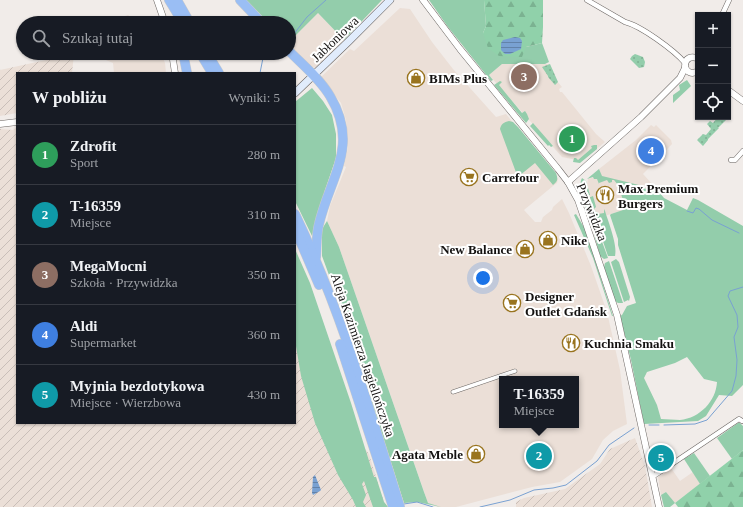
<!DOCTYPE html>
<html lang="pl">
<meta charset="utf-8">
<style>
:root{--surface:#171b24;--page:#242831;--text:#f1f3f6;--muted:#9ea1a6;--line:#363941;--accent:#0b8043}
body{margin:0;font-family:Georgia,serif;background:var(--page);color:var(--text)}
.controls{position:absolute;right:12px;top:12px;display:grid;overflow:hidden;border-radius:0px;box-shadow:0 1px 3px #0004}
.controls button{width:36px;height:36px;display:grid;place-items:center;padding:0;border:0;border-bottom:1px solid var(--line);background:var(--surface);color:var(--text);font:20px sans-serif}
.you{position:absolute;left:483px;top:278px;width:14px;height:14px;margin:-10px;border:3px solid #fff;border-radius:50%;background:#1a73e8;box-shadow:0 0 0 6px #1a73e833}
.badge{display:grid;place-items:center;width:26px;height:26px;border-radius:50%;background:var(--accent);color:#fff;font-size:13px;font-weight:700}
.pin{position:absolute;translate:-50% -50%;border:2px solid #fff;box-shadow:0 1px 4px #0006}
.popup{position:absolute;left:499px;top:376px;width:80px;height:52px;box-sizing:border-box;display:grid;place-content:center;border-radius:0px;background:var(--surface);filter:drop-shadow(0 1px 3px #0005);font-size:13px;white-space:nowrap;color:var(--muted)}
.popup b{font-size:15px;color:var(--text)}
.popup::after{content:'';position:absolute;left:50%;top:100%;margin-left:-8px;border:8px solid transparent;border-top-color:var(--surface)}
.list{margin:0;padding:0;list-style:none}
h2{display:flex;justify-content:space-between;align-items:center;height:52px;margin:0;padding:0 16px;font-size:17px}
h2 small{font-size:13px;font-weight:400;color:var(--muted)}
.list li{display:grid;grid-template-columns:26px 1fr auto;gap:12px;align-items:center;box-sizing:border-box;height:60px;padding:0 16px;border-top:1px solid var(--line)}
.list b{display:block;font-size:15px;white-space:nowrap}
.list p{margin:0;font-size:13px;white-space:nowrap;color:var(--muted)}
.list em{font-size:13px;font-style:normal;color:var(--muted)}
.icon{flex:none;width:22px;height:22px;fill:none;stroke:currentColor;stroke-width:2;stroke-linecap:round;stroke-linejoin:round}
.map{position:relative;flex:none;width:743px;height:507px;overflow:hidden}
.search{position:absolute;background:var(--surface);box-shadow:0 1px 3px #0004;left:16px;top:16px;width:280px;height:44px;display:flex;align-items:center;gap:10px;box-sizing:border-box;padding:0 14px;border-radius:22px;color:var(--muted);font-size:15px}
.panel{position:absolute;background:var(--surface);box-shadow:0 1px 3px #0004;left:16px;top:72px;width:280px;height:352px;border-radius:0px}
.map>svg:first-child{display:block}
</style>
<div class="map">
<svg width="743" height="507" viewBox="0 0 743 507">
<defs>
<pattern id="industrial-furrows" width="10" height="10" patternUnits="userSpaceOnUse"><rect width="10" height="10" fill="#ebdfd7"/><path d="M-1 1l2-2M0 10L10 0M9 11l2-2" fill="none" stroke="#c9beb8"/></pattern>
<pattern id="forest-firs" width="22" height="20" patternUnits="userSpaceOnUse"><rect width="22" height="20" fill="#90d1aa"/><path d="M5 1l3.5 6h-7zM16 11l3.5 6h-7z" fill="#7bb291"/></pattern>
<pattern id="park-dots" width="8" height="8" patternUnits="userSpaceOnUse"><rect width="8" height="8" fill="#93cdab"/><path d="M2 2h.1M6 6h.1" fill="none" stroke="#7eaf92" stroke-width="1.8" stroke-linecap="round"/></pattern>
<pattern id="water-rules" width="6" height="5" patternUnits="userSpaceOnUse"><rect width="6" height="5" fill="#79a1d2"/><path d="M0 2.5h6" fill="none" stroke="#6282a9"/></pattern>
</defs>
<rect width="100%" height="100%" fill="#f1ece9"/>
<!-- built -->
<g fill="#ebdfd7" fill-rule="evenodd">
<path d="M400 8 410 9 432 42 453 69 496 117 506 114 544 161 558 179 557 183 553 186 524 210 535 222H541L543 217 552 210 553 207 562 199 569 213 591 266 607 312 620 370 627 424 613 431 603 440 592 459 560 482 532 487 456 507H438L428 503 339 247 327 221 330 206 346 167 344 166 348 148 346 120 341 103 320 78 350 49 354 51ZM502 379H576V425H502Z"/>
<path d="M318 13 344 40 315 68 309 66 289 43V42Z"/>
<path d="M128 15 139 23H106Z"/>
<path d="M93 53H161L165 63 166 73H114L113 63 94 55Z"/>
<path d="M502 64H549L556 80 562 87 559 89 560 92H562L596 134 605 142 582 161 562 157 489 75Z"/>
<path d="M651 125 654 127 656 125 671 140 672 144 643 174 653 185 648 190 639 185 627 209 598 218 586 189 588 179 601 175 599 169 636 140Z"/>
<path d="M671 468 680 481 693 472 700 484 675 503 666 492 661 495 658 477Z"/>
</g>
<!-- industrial -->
<g fill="url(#industrial-furrows)">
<path d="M74 54 72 73H17V113L0 116V70Z"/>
<path d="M17 127V423H295V269L363 446 369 454 384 502 388 507H0V129L13 130Z"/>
<path d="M635 438 645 466 652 507H516V502L524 498 565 489 600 464 610 449Z"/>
</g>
<!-- green -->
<g fill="#93cdab" fill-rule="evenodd">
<path d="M246 0H382L344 40 318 13 289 42V23H269Z"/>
<path d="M429 0H484L486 26 483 33 526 47 542 43 549 62 545 64H502L489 75 493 80 491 81 448 27Z"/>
<path d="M687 80 691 86 673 103V95L680 90 679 85Z"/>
<path d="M500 81 502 82 499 85 522 113 525 111 527 114 529 119 526 123 494 85Z"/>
<path d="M312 88 323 101 332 115 336 134V158L325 190 312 236 295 201V102Z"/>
<path d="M509 121 513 122 518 127 556 173C558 179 558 181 553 185L535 163 519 176 517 175 500 129C501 124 504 122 509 121Z"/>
<path d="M533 123 553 146 551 147 549 145 548 146 530 126Z"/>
<path d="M594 145H597V149L580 163 573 162 574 158H576L578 160 592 148 591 146Z"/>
<path d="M599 169 602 176 639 185 648 190 653 185 664 198 687 210 693 198 698 200 743 226V385L732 396 719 395 706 416 698 421 644 424 631 360 620 316 622 315 627 306 636 303 618 245V239L610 215 611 214 623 210 625 206 618 185 614 180H612V182L609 183 607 180 599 183V184L597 179H594L593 177 587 179ZM687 357 704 379 717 382C716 401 700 418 680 420 674 420 667 419 661 419L657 405 644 378 647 372 675 363Z"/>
<path d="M582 178 586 181 590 195 584 196C581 192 579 183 582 178Z"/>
<path d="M581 195 583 198H586L608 258 604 259 600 256 591 222Z"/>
<path d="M593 196 596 207 594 209 596 212H598V214L604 213V209L605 211C608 221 618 246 615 256H608L588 198Z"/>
<path d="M576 214 585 229 613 316H612L593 258 574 215Z"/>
<path d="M327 221 339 247 424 492 428 503 441 507 417 502 404 503 347 324 322 256V229Z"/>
<path d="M295 249 310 283 351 403 374 477H376L384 502 388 507H373L364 481 362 484 366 495 363 502 366 507H356L353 500 338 475 315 423 301 376 295 340Z"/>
<path d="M616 259 619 262 630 297 629 301 628 300 624 302 611 262Z"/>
<path d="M609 261 623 303H618L615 301 604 267 605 263Z"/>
<path d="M738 423H740L743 426V450L732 459 717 438Z"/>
<path d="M694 453 710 476 700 484 684 459Z"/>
<path d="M666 492 675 503 670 507H664L661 495Z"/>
</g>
<!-- forest -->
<g fill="url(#forest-firs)">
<path d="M484 0H543V27L542 43 526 47 522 57 499 56 488 48 483 33 486 26Z"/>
<path d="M743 450V507H678L675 503Z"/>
</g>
<!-- park -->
<g fill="url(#park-dots)">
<path d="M635 54 643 57 645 62 644 67 639 68 630 59 632 56Z"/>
<path d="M550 64 558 82 555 85 548 77V76L542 67Z"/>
<path d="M718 117H724L727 119 719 127H718L719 128 708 139V140L703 146 697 140 703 134 706 135 711 129 707 124 710 121 713 123Z"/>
</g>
<!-- water -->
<g fill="url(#water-rules)">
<path d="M515 37 520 38 522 41 521 49 510 54H505L501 50V43L503 40Z"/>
<path d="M315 475 321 490 320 491 313 495 312 493 313 477Z"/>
</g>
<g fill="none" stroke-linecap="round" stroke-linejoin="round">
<!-- stream -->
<g stroke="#79a1d2" stroke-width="1">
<path d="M290 39 307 17 326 0"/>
<path d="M260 73 264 53"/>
<path d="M687 211 693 213 696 208 699 209 712 220 739 233"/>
<path d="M649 425H659"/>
<path d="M664 425 695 424 707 420 732 391 736 376 737 360 734 337 738 327 737 315 728 296 730 291 743 287"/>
<path d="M404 504 417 502 433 507"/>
<path d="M480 507 510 500 534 490 553 488 566 485 597 461 609 445 634 428"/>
</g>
<defs>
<path id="pedestrian" d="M453 392 515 371"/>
<g id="minor">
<path d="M587 0 625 22C641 26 674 50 685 63"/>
<path d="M722 15 729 0"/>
<path d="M731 160H735L743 151"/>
<path d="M652 475H655L666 468 739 419 742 421"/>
</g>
<g id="tertiary">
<path d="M157 0 165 23"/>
<path d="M423 0 460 49 558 169 568 182 578 200 617 315 659 507"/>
<path d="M172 53 175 73"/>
<path d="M698 59C692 55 685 58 685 66 686 72 692 75 698 71"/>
<path d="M728 90 743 101"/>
<path d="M0 124 17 122"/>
<path d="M568 182 641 117 680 78 685 68"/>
</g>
<path id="secondary" d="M295 93 349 41 390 0"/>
<g id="motorway">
<path d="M169 0 183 23"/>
<path d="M177 0 190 23"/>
<path d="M240 0 262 23"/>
<path d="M289 51C303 65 320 79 330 96 360 146 330 177 319 224 316 235 317 246 316 257"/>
<path d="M183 53 187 73"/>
<path d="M200 53 212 73"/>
<path d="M207 53 219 73"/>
<path d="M295 214C340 308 369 408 400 507"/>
<path d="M295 229 319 285"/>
<path d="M340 344 393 507"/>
</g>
</defs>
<!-- pedestrian casing -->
<use href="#pedestrian" stroke="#6b6663" stroke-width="4.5"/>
<!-- minor casing -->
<use href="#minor" stroke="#6b6663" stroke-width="5.5"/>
<!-- tertiary casing -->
<use href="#tertiary" stroke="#6b6663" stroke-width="7"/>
<!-- secondary casing -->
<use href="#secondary" stroke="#6b6663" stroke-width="8"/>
<!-- motorway casing -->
<use href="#motorway" stroke="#cbcbcb" stroke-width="10"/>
<!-- pedestrian -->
<use href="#pedestrian" stroke="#fff" stroke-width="3.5"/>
<!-- minor -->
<use href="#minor" stroke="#fff" stroke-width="4.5"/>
<!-- tertiary -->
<use href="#tertiary" stroke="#fff" stroke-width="6"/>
<!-- secondary -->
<use href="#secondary" stroke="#e1ecfc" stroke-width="7"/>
<!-- motorway -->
<use href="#motorway" stroke="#9abef4" stroke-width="9"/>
</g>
<!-- icons -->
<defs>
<symbol id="shop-ring" viewBox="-11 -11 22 22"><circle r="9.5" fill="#fff" stroke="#99741f" stroke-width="1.5"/><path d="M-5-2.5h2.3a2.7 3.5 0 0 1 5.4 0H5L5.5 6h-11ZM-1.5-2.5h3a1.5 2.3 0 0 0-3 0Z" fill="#99741f"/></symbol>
<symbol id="supermarket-ring" viewBox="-11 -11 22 22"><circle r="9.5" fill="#fff" stroke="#99741f" stroke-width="1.5"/><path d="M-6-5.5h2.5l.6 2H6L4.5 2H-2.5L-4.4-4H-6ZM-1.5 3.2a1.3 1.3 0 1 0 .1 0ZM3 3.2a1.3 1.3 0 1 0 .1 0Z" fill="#99741f"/></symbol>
<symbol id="restaurant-ring" viewBox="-11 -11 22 22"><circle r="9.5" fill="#fff" stroke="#99741f" stroke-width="1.5"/><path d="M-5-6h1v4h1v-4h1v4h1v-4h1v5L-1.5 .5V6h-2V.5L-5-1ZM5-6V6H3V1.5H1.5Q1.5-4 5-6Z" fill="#99741f"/></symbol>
</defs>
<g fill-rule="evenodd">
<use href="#shop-ring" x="406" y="68" width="20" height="20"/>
<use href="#supermarket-ring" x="459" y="167" width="20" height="20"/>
<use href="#restaurant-ring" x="595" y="185" width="20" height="20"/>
<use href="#shop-ring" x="538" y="230" width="20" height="20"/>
<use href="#shop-ring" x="515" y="239" width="20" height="20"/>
<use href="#supermarket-ring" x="502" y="293" width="20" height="20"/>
<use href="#restaurant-ring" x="561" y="333" width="20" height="20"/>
<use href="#shop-ring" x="466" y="444" width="20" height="20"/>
</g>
<g text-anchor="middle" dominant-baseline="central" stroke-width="4" stroke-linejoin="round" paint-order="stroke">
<!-- street labels -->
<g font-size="13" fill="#141211" stroke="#fff">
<text transform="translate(335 39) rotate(-44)">Jabłoniowa</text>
<text transform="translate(592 212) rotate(68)">Przywidzka</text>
<text transform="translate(363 355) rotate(71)">Aleja Kazimierza Jagiellończyka</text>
</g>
<!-- poi labels -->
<g font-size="13" font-weight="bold" fill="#141211" stroke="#fff" text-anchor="start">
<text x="429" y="78">BIMs Plus</text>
<text x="482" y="177">Carrefour</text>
<text x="618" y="188">Max Premium<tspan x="618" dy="15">Burgers</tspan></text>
<text x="561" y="240">Nike</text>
<text x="512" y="249" text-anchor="end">New Balance</text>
<text x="525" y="296">Designer<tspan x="525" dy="15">Outlet Gdańsk</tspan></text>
<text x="584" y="343">Kuchnia Smaku</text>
<text x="463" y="454" text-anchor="end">Agata Meble</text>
</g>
</g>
</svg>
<div class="controls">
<button>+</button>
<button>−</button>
<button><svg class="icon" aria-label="locate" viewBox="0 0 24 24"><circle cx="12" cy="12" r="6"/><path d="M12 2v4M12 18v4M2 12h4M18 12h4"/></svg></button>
</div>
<div class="you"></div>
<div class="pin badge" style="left:572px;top:139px;background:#2e9e5b">1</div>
<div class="pin badge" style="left:539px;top:456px;background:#0f9aa8">2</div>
<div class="popup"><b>T-16359</b>Miejsce</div>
<div class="pin badge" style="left:524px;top:77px;background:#8d6e63">3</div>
<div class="pin badge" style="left:651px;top:151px;background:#3f7fe0">4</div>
<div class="pin badge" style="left:661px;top:458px;background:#0f9aa8">5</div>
<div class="search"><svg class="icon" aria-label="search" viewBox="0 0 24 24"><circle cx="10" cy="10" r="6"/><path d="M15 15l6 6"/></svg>Szukaj tutaj</div>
<section class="panel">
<h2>W pobliżu<small>Wyniki: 5</small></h2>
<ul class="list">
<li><span class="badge" style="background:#2e9e5b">1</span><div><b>Zdrofit</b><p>Sport</p></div><em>280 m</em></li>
<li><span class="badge" style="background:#0f9aa8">2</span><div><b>T-16359</b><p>Miejsce</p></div><em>310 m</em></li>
<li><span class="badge" style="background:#8d6e63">3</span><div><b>MegaMocni</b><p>Szkoła · Przywidzka</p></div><em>350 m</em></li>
<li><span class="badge" style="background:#3f7fe0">4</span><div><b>Aldi</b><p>Supermarket</p></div><em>360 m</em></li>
<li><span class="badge" style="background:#0f9aa8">5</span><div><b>Myjnia bezdotykowa</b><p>Miejsce · Wierzbowa</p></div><em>430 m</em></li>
</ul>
</section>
</div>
